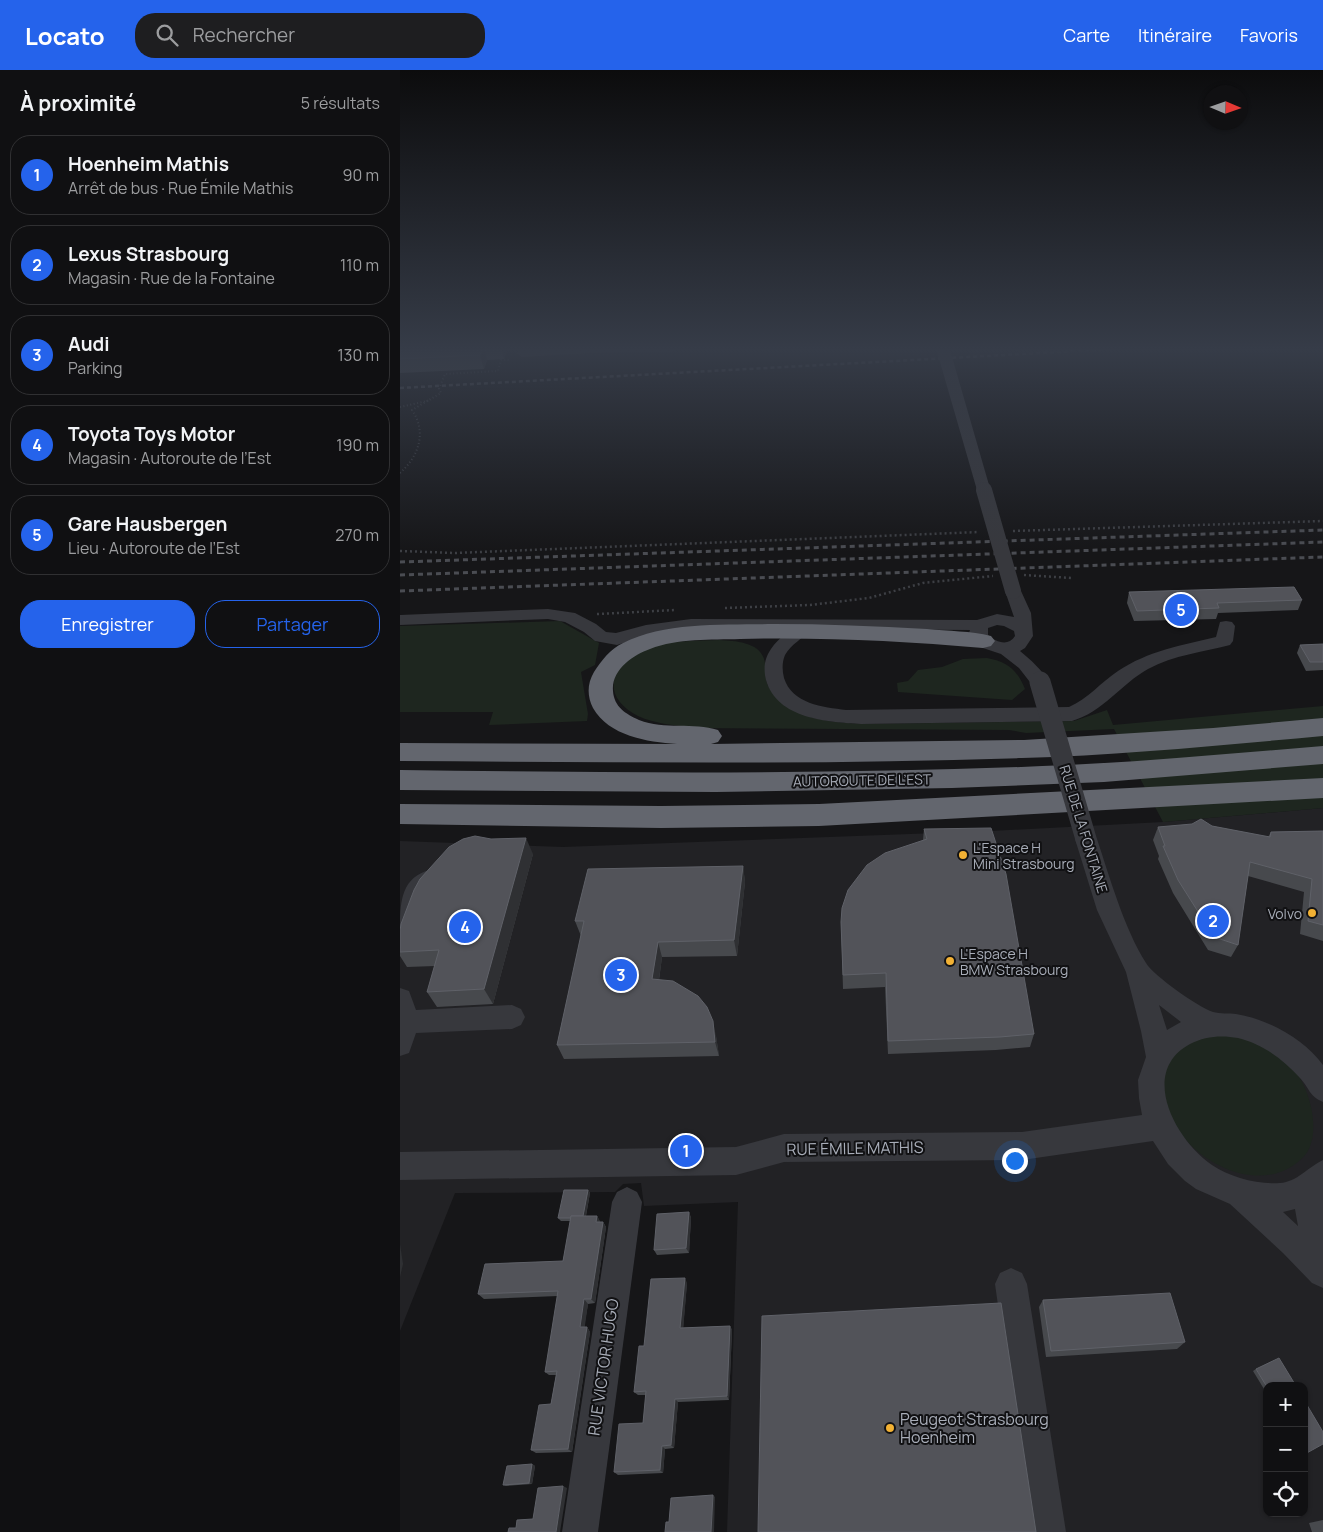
<!DOCTYPE html>
<html lang="fr">
<meta charset="utf-8">
<style>
:root{--surface:#101012;--page:#1e1e20;--text:#f1f3f6;--muted:#9c9d9f;--line:#303032;--accent:#2563eb}
body{margin:0;font-family:Manrope,sans-serif;background:var(--page);color:var(--text)}
.controls{position:absolute;right:15px;bottom:15px;display:grid;overflow:hidden;border-radius:10px;box-shadow:0 1px 4px #0004}
.controls button{width:45px;height:45px;display:grid;place-items:center;padding:0;border:0;border-bottom:1px solid var(--line);background:var(--surface);color:var(--text);font:25px sans-serif}
.compass{position:absolute;left:803px;top:15px;width:45px;height:45px;border-radius:50%;background:var(--surface);box-shadow:0 1px 4px #0004;rotate:92deg}
.you{position:absolute;left:614px;top:1090px;width:18px;height:18px;margin:-12px;border:4px solid #fff;border-radius:50%;background:#1a73e8;box-shadow:0 0 0 8px #1a73e833}
.badge{display:grid;place-items:center;width:32px;height:32px;border-radius:50%;background:var(--accent);color:#fff;font-size:16px;font-weight:700}
.pin{position:absolute;translate:-50% -50%;border:2px solid #fff;box-shadow:0 1px 5px #0006}
.list{margin:0;padding:0;list-style:none}
h2{display:flex;justify-content:space-between;align-items:center;height:65px;margin:0;padding:0 20px;font-size:21px}
h2 small{font-size:16px;font-weight:400;color:var(--muted)}
.list li{display:grid;grid-template-columns:32px 1fr auto;gap:15px;align-items:center;box-sizing:border-box;height:80px;margin:0 10px 10px;padding:0 10px;border:1px solid var(--line);border-radius:20px}
.list b{display:block;font-size:19px;white-space:nowrap}
.list p{margin:0;font-size:16px;white-space:nowrap;color:var(--muted)}
.list em{font-size:16px;font-style:normal;color:var(--muted)}
.actions{display:flex;gap:10px;padding:15px 20px}
.actions a{flex:1;padding:11px 0;border:1px solid var(--accent);border-radius:20px;text-align:center;font-size:18px;color:var(--accent)}
.actions .main{background:var(--accent);color:#fff}
.icon{flex:none;width:28px;height:28px;fill:none;stroke:currentColor;stroke-width:2;stroke-linecap:round;stroke-linejoin:round}
.map{position:relative;flex:none;width:923px;height:1462px;overflow:hidden}
header{display:flex;align-items:center;gap:30px;box-sizing:border-box;height:70px;padding:0 25px;background:var(--accent);color:#fff}
header strong{font-size:24px}
nav{display:flex;gap:28px;margin-inline-start:auto;font-size:18px}
.search{width:350px;height:45px;background:var(--page);display:flex;align-items:center;gap:12px;box-sizing:border-box;padding:0 18px;border-radius:20px;color:var(--muted);font-size:19px}
main{display:flex}
aside{flex:1;background:var(--surface)}
.map>svg:first-child{display:block}
</style>
<header>
<strong>Locato</strong>
<div class="search"><svg class="icon" aria-label="search" viewBox="0 0 24 24"><circle cx="10" cy="10" r="6"/><path d="M15 15l6 6"/></svg>Rechercher</div>
<nav><a>Carte</a><a>Itinéraire</a><a>Favoris</a></nav>
</header>
<main>
<aside>
<h2>À proximité<small>5 résultats</small></h2>
<ul class="list">
<li><span class="badge">1</span><div><b>Hoenheim Mathis</b><p>Arrêt de bus · Rue Émile Mathis</p></div><em>90 m</em></li>
<li><span class="badge">2</span><div><b>Lexus Strasbourg</b><p>Magasin · Rue de la Fontaine</p></div><em>110 m</em></li>
<li><span class="badge">3</span><div><b>Audi</b><p>Parking</p></div><em>130 m</em></li>
<li><span class="badge">4</span><div><b>Toyota Toys Motor</b><p>Magasin · Autoroute de l’Est</p></div><em>190 m</em></li>
<li><span class="badge">5</span><div><b>Gare Hausbergen</b><p>Lieu · Autoroute de l’Est</p></div><em>270 m</em></li>
</ul>
<div class="actions"><a class="main">Enregistrer</a><a>Partager</a></div>
</aside>
<div class="map">
<svg width="923" height="1462" viewBox="0 0 923 1462">
<rect width="100%" height="100%" fill="#161618"/>
<!-- built -->
<path fill="#222225" fill-rule="evenodd" d="M923 738V1462H327L338 1132 244 1136 241 1113 223 1114 215 1122 55 1123 0 1261V771L163 777 591 761 763 752ZM867 1316H904V1443H867Z"/>
<!-- green -->
<g fill="#1e261f">
<path d="M160 551 199 573 195 595 181 602 188 644 187 651 89 655 93 642H0V556Z"/>
<path d="M320 570C336 571 362 572 365 593 366 604 364 612 372 622 396 650 432 653 465 654L674 651 707 640 713 655 923 636V738L763 752 714 659 626 663 609 660 294 658C275 655 255 654 238 646 205 629 206 601 238 583 242 581 247 577 251 576 273 570 298 571 320 570Z"/>
<path d="M587 588C608 592 617 600 625 619L612 630 498 622 497 613 508 611 518 600 542 597 563 589Z"/>
<path d="M801 965C813 965 837 963 847 968 859 974 875 983 886 991 908 1009 923 1059 906 1084 859 1139 763 1079 763 1016 763 1006 764 994 770 986 776 979 793 970 801 965Z"/>
</g>
<g fill="none" stroke-linecap="round" stroke-linejoin="round">
<!-- path-far1 -->
<g stroke="#3d3f44" stroke-width="2" stroke-dasharray="1 2.5" stroke-linecap="butt">
<path d="M0 337 31 330"/>
<path d="M0 403C19 386 27 362 12 340L41 323 39 319 45 304 98 301 101 290H110"/>
</g>
<!-- path -->
<g stroke="#3d3f44" stroke-width="2.5" stroke-dasharray="2 3" stroke-linecap="butt">
<path d="M613 461 923 451"/>
<path d="M0 481 55 483 579 462"/>
<path d="M624 505 671 508"/>
<path d="M325 538 410 535 469 528 523 513 593 506"/>
<path d="M197 544 276 540"/>
</g>
<!-- minor -->
<g fill="#37383d" fill-rule="evenodd">
<path d="M151 278H278L272 282 190 283 122 287 116 283 122 279Z"/>
<path d="M613 516 619 517 621 521 631 543 633 566 625 578 620 581C631 590 642 600 649 612L647 616 640 618 633 616 619 598 601 584 580 577 569 563 570 560 410 559C403 569 391 574 385 585 382 592 382 600 384 608 392 634 423 637 446 640L669 637C688 629 701 612 718 601 748 581 782 575 816 567L820 552 826 551 832 552 835 556 833 571 830 575C803 582 774 585 748 599 721 614 703 642 672 651L461 654C428 652 377 649 366 610 360 586 374 573 391 559H291L248 565 217 575 195 571 184 562 165 552 148 549 0 555V545L148 539 175 543 196 554 206 562 216 563 246 555 291 549 577 550 597 544 614 547 605 521 607 517ZM597 555 604 556 614 561 615 566C608 577 596 572 588 565V558Z"/>
<path d="M686 760 694 763 697 769C710 808 724 858 746 893 754 906 798 937 813 942 820 944 829 943 836 944 868 949 904 969 923 995V1032C909 1026 910 1019 900 1008 884 990 863 974 838 968 822 965 805 966 790 974 738 1002 776 1071 812 1095 829 1107 859 1115 880 1113 897 1112 908 1097 923 1090V1218L912 1213 883 1183 830 1134 796 1119 785 1111 768 1094 753 1071 622 1090 384 1092 336 1105 0 1110V1082L336 1077 384 1064 622 1062 742 1045 739 1028 738 1010 746 987 741 961 726 902 697 840 675 769 678 763ZM759 935 781 952 767 960ZM895 1139 898 1156 883 1142Z"/>
<path d="M26 801 34 804 37 810 21 833 8 857 0 860C0 836 0 810 26 801Z"/>
<path d="M0 918 9 921 16 940 112 935 121 939 125 947 121 955 112 959 16 963 9 983 0 986Z"/>
<path d="M227 1117 237 1122 242 1132 198 1462H162L212 1132 217 1122Z"/>
<path d="M611 1198 622 1203 627 1214 666 1462H630L595 1214 600 1203Z"/>
</g>
<!-- highway -->
<g fill="#63666e" fill-rule="evenodd">
<path d="M374 554C425 554 476 556 527 559 548 561 571 561 591 566L595 571 591 576 583 578C502 571 422 567 340 569 311 570 278 568 250 579 233 585 211 600 213 621 214 637 226 644 239 650 265 660 293 652 318 660L322 666 318 672 311 674 624 670 813 658 923 648V666C823 675 722 685 622 688 415 695 207 692 0 691V673L277 674C247 672 209 666 193 638 187 626 187 614 194 602 202 590 210 579 223 573 266 551 327 555 374 554Z"/>
<path d="M923 676V694L704 712 552 718 316 722 0 720V700C223 703 446 705 668 695 753 691 838 683 923 676Z"/>
<path d="M923 708V728L419 756 261 758 0 754V734L261 736 419 734Z"/>
</g>
<!-- rail-far1 -->
<path stroke="#4a4c52" stroke-width="2.5" stroke-dasharray="4 3" stroke-linecap="butt" d="M0 318 732 278"/>
<!-- rail -->
<g stroke="#4a4c52" stroke-width="3" stroke-dasharray="5 4" stroke-linecap="butt">
<path d="M0 492 923 460"/>
<path d="M0 505 923 472"/>
<path d="M0 521 923 487"/>
</g>
<!-- minor-bridge-far2 -->
<path stroke="#37383d" stroke-width="13" d="M543 279 584 421"/>
<!-- minor-bridge-far1 -->
<path stroke="#37383d" stroke-width="16" d="M584 420 613 521"/>
<!-- minor-bridge -->
<path stroke="#37383d" stroke-width="21" d="M640 612 686 769"/>
</g>
<!-- wall -->
<g fill="#47494d">
<path d="M0 278H108L104 289 87 290 84 299 0 303Z"/>
<path d="M729 522 902 530 898 540 818 543 816 549 734 551 727 533Z"/>
<path d="M923 574V600L906 601 897 583 900 575Z"/>
<path d="M812 756 868 767 871 762 923 761V871L900 864 904 822 848 806 838 875 831 887 808 880 773 823 758 789 759 786 753 770 758 757Z"/>
<path d="M524 759 634 964 630 977 596 980 488 984 485 917 443 919 441 852 523 770Z"/>
<path d="M133 784 93 934 37 937 27 922 35 896 7 897 0 886V861Z"/>
<path d="M343 796 345 812 337 886 262 887 259 910 316 966 319 986 164 989 157 975 181 866 175 851Z"/>
<path d="M188 1120 190 1123 186 1146H197L200 1152H203L206 1157 195 1233 188 1234 184 1257H187L190 1262 172 1382 136 1383 131 1380 151 1334 156 1305H149L145 1302 158 1226 84 1229 78 1224 163 1191 171 1151H161L158 1148Z"/>
<path d="M289 1142 291 1148 289 1183 257 1185 254 1180Z"/>
<path d="M287 1213 283 1258 330 1256 332 1260 329 1330 278 1332 274 1378 265 1379 263 1403 218 1405 214 1402 243 1353 246 1325H238L234 1322Z"/>
<path d="M643 1230 785 1272 777 1279 646 1287 639 1237Z"/>
<path d="M856 1299 867 1316V1324L853 1301Z"/>
<path d="M132 1394 135 1396 132 1414 106 1416 103 1415Z"/>
<path d="M923 1450V1462H912L909 1453Z"/>
</g>
<!-- shaded-wall -->
<g fill="#2f3033">
<path d="M83 278H84L87 290 84 299 80 285Z"/>
<path d="M101 278H108L104 289Z"/>
<path d="M126 768 133 784 93 934 84 919Z"/>
<path d="M343 796 345 812 337 886 334 870Z"/>
<path d="M258 872 262 887 257 924 252 909Z"/>
<path d="M313 951 316 966 319 986 315 972Z"/>
<path d="M188 1120 190 1123 185 1150 183 1148Z"/>
<path d="M289 1142 291 1148 289 1183 286 1178Z"/>
<path d="M197 1146 200 1151 199 1157 196 1152Z"/>
<path d="M203 1152 206 1157 195 1233 191 1229Z"/>
<path d="M0 1174 3 1194 0 1207Z"/>
<path d="M285 1208 287 1213 283 1262 280 1258Z"/>
<path d="M184 1229 188 1234 184 1262 180 1257Z"/>
<path d="M330 1256 332 1260 329 1330 327 1326Z"/>
<path d="M187 1257 190 1262 172 1382 168 1379Z"/>
<path d="M275 1329 278 1332 274 1378 271 1375Z"/>
<path d="M262 1376 265 1379 263 1403 260 1400Z"/>
<path d="M132 1394 135 1396 132 1414 129 1413Z"/>
<path d="M163 1416 167 1418 160 1462H156Z"/>
<path d="M313 1425 315 1427 314 1462H311Z"/>
</g>
<!-- building -->
<g fill="#525359" stroke="#5f6168">
<path d="M0 278H83L80 285 0 289Z"/>
<path d="M894 517 902 530 817 533 819 538 737 541 729 522Z"/>
<path d="M923 574V592H910L900 575Z"/>
<path d="M801 749 812 756 870 767 871 762 923 761V855L908 851 912 809 850 792 838 875 814 867 778 810 763 776H765L758 757 792 754Z"/>
<path d="M591 758 606 804 634 964 600 967 488 971 486 903 443 905 441 852 442 838 448 820 467 795 485 783 527 769 524 759Z"/>
<path d="M75 766 91 769 126 768 84 919 27 922 39 880 0 882V861L1 854 14 820 20 809 49 777 63 769Z"/>
<path d="M343 796 334 870 258 872 252 909 273 911 298 926 307 937 313 951 315 972 157 975 184 851H175L188 799Z"/>
<path d="M164 1120H188L183 1146H171V1148H158Z"/>
<path d="M289 1142 286 1178 254 1180 257 1144Z"/>
<path d="M171 1146H197L196 1152H203L191 1229H184L180 1257H187L168 1379 131 1380 139 1335 151 1334 157 1301 145 1302 158 1221 78 1224 85 1194 163 1191Z"/>
<path d="M285 1208 280 1258 330 1256 327 1326 275 1329 271 1375 262 1376 260 1400 214 1402 219 1354 243 1353 246 1321 234 1322 239 1276H244L251 1209Z"/>
<path d="M770 1223 785 1272 651 1281 643 1230Z"/>
<path d="M601 1233 636 1462H358L362 1246Z"/>
<path d="M879 1288 896 1316H867V1317L856 1299Z"/>
<path d="M904 1330 923 1362V1374L905 1384 904 1382Z"/>
<path d="M132 1394 129 1413 103 1415 107 1396Z"/>
<path d="M163 1416 156 1462H108L109 1458H116L117 1450 133 1449 138 1418Z"/>
<path d="M313 1425 311 1462H265L266 1452H269L271 1428Z"/>
</g>
<!-- sky -->
<linearGradient id="sky" x2="0" y2="1"><stop stop-color="#0c0c0d"/><stop offset="0.58" stop-color="#363c48"/><stop offset="1" stop-color="#363c48" stop-opacity="0"/></linearGradient>
<rect width="923" height="482" fill="url(#sky)"/>
<!-- markers -->
<g fill="#f2b134" stroke="#111113" stroke-width="2">
<circle cx="563" cy="785" r="5"/>
<circle cx="912" cy="843" r="5"/>
<circle cx="550" cy="891" r="5"/>
<circle cx="490" cy="1358" r="5"/>
</g>
<g text-anchor="middle" dominant-baseline="central" stroke-width="4" stroke-linejoin="round" paint-order="stroke">
<!-- street labels -->
<g font-size="14" fill="#a8adb8" stroke="#111113">
<text transform="translate(462 710) rotate(-1)">AUTOROUTE DE L’EST</text>
<text transform="translate(684 759) rotate(73)">RUE DE LA FONTAINE</text>
</g>
<!-- poi labels -->
<g font-size="14" fill="#a8adb8" stroke="#111113" text-anchor="start">
<text x="573" y="777">L'Espace H<tspan x="573" dy="16">Mini Strasbourg</tspan></text>
<text x="902" y="843" text-anchor="end">Volvo</text>
<text x="560" y="883">L'Espace H<tspan x="560" dy="16">BMW Strasbourg</tspan></text>
</g>
<!-- near-street labels -->
<g font-size="16" fill="#a8adb8" stroke="#111113">
<text transform="translate(455 1078) rotate(-1)">RUE ÉMILE MATHIS</text>
<text transform="translate(203 1297) rotate(-82)">RUE VICTOR HUGO</text>
</g>
<!-- near-poi labels -->
<g font-size="16" fill="#a8adb8" stroke="#111113" text-anchor="start">
<text x="500" y="1349">Peugeot Strasbourg<tspan x="500" dy="18">Hoenheim</tspan></text>
</g>
</g>
</svg>
<div class="controls">
<button>+</button>
<button>−</button>
<button><svg class="icon" aria-label="locate" viewBox="0 0 24 24"><circle cx="12" cy="12" r="6"/><path d="M12 2v4M12 18v4M2 12h4M18 12h4"/></svg></button>
</div>
<svg class="compass" viewBox="-18 -18 36 36"><path d="M0-13l5 13h-10z" fill="#e53935"/><path d="M0 13l5-13h-10z" fill="#9c9d9f"/></svg>
<div class="you"></div>
<div class="pin badge" style="left:286px;top:1081px">1</div>
<div class="pin badge" style="left:813px;top:851px">2</div>
<div class="pin badge" style="left:221px;top:905px">3</div>
<div class="pin badge" style="left:65px;top:857px">4</div>
<div class="pin badge" style="left:781px;top:540px">5</div>
</div>
</main>
